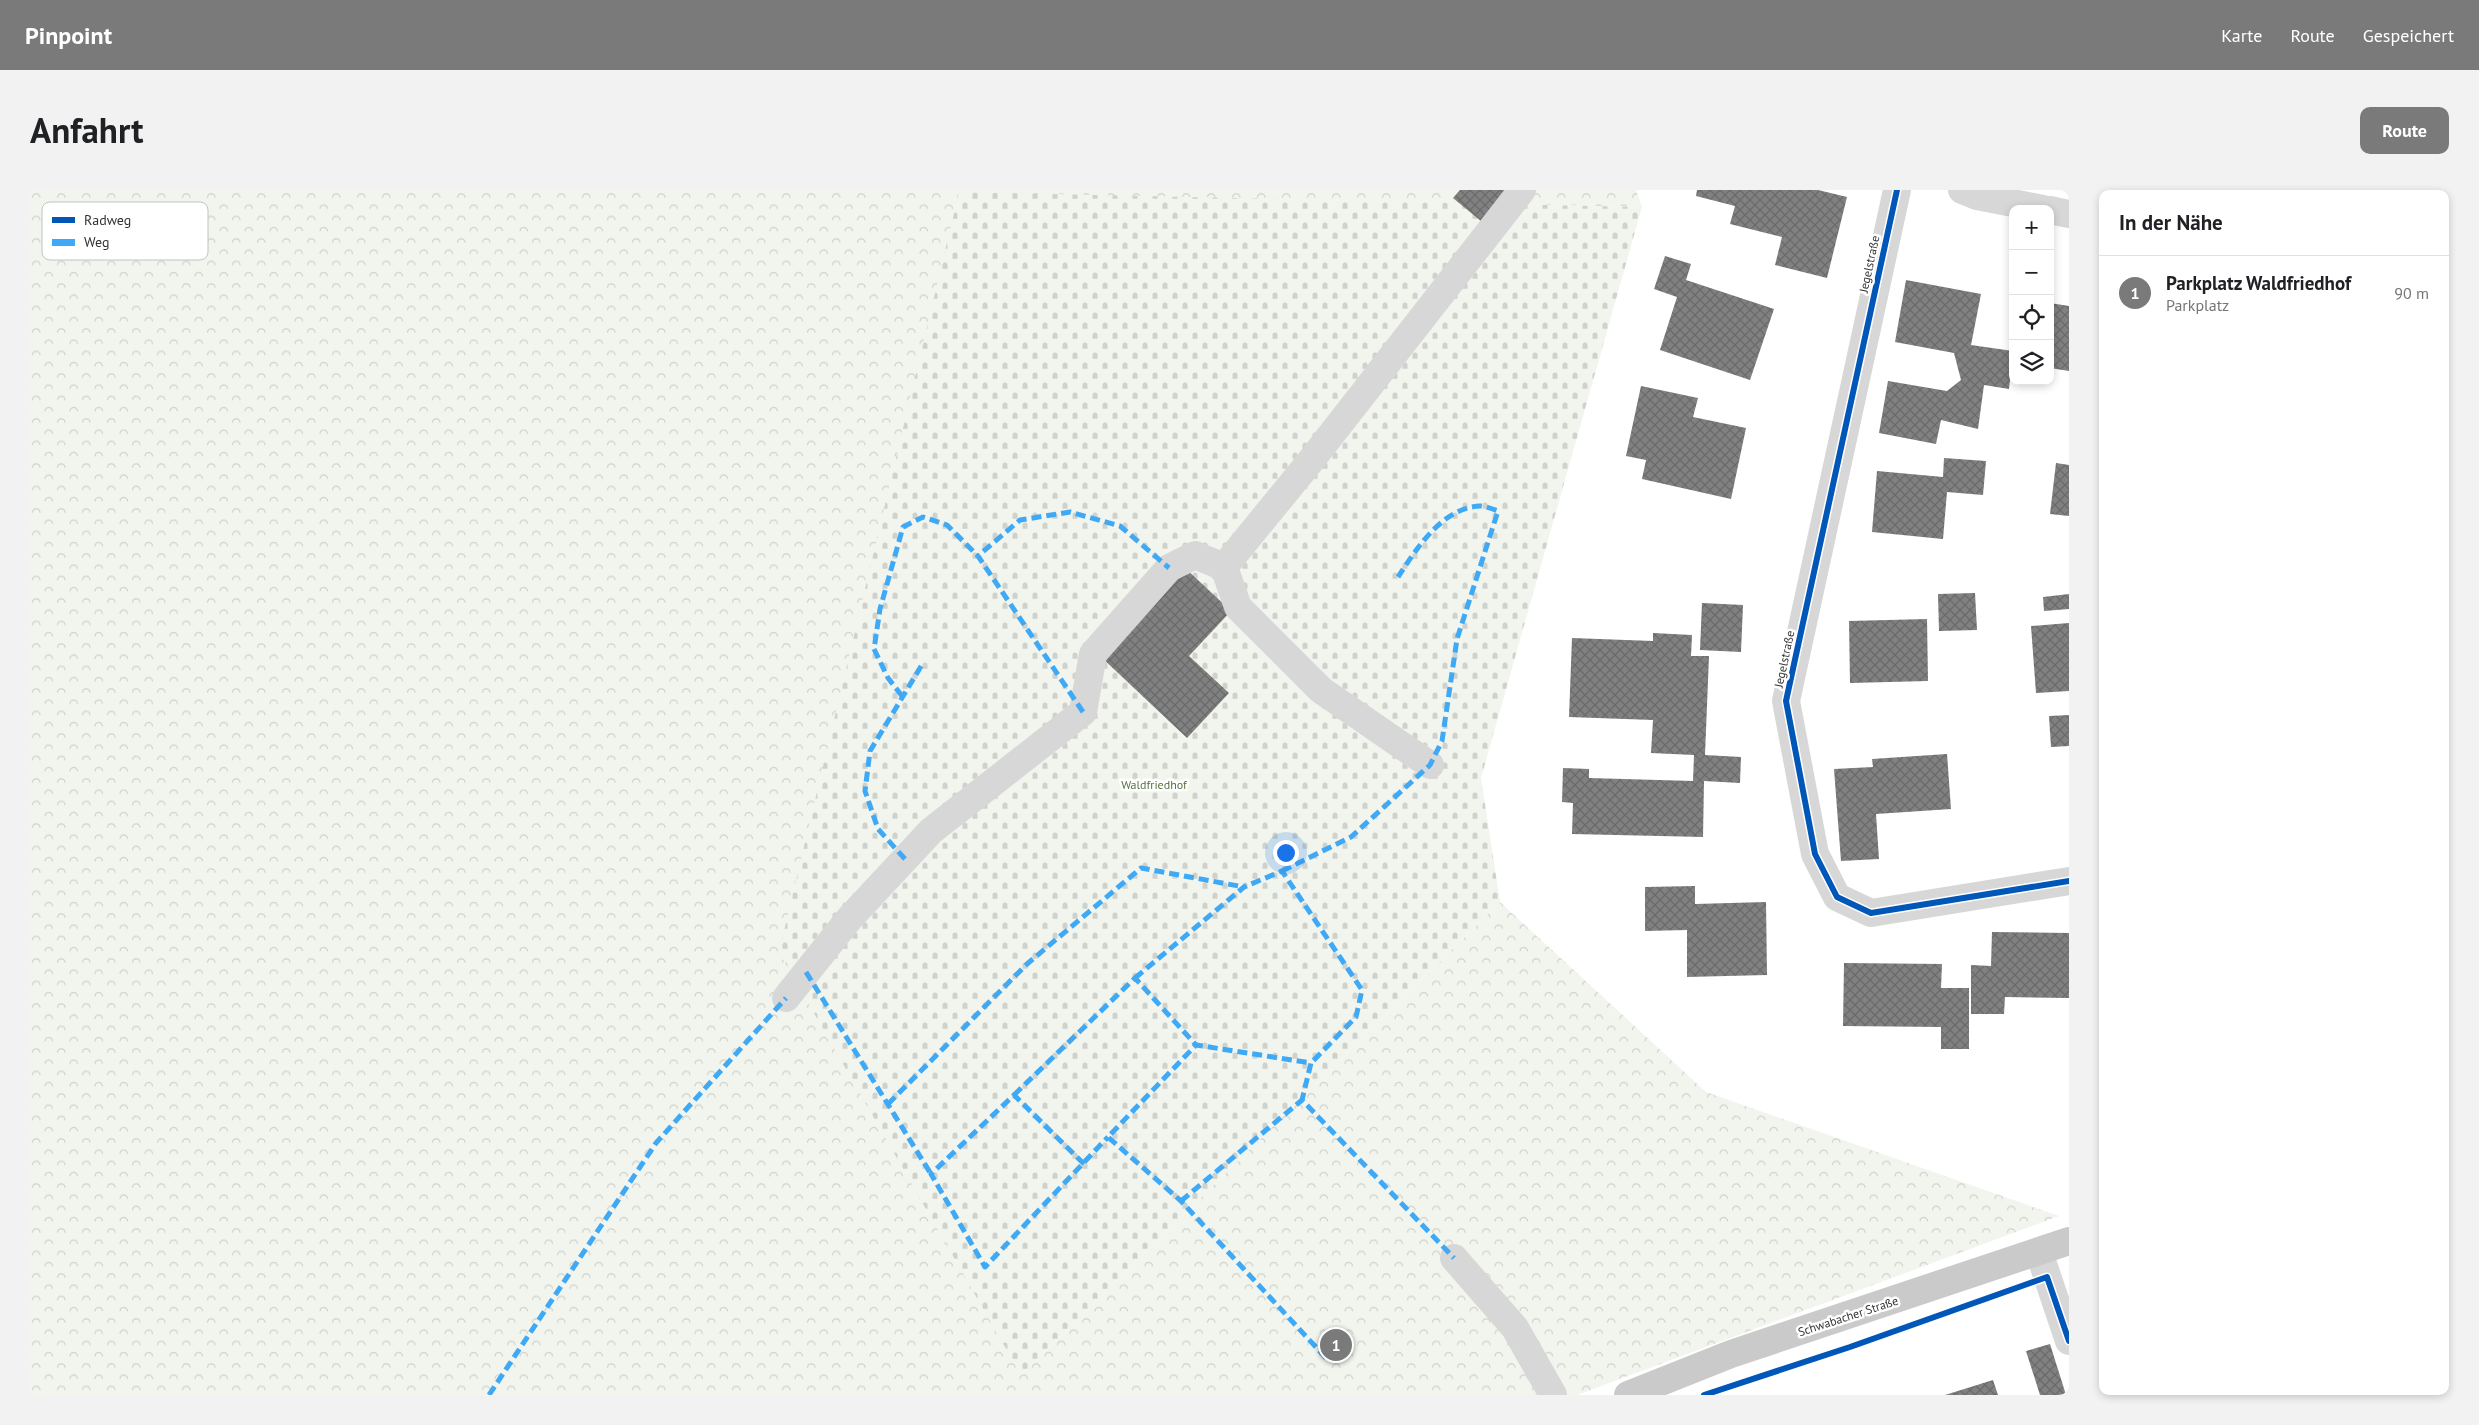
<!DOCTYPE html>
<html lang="de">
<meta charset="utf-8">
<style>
:root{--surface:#fff;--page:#f2f2f2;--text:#202124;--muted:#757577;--line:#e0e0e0;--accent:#7a7a7a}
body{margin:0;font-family:"PT Sans",sans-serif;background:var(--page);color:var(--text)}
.controls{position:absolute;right:15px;top:15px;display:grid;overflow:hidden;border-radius:10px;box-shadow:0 2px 8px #0003}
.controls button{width:45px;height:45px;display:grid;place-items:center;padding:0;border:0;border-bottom:1px solid var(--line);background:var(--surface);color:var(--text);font:25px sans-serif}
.you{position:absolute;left:1255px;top:662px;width:18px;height:18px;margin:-12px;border:4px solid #fff;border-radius:50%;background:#1a73e8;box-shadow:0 0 0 8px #1a73e833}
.badge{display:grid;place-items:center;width:32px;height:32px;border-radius:50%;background:var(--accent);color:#fff;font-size:16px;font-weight:700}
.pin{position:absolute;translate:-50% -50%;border:2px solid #fff;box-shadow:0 1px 5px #0006}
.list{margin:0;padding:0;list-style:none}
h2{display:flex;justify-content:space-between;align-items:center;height:65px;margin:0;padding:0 20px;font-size:21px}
h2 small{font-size:16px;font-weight:400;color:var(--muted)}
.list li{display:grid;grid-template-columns:32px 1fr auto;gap:15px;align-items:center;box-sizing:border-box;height:75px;padding:0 20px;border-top:1px solid var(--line)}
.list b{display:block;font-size:19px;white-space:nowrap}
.list p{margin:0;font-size:16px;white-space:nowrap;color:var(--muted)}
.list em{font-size:16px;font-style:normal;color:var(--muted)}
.icon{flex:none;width:28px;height:28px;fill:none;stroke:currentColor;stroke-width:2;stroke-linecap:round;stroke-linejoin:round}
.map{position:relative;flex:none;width:2039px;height:1205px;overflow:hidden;border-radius:10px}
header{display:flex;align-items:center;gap:30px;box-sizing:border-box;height:70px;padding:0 25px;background:var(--accent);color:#fff}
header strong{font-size:24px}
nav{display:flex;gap:28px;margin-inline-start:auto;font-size:18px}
.intro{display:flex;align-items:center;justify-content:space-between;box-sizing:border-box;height:120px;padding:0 30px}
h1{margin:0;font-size:35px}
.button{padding:12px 22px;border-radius:10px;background:var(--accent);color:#fff;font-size:18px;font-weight:700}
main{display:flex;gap:30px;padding:0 30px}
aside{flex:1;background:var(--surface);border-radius:10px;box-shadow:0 2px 8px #0003}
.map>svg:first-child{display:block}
</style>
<header>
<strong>Pinpoint</strong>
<nav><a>Karte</a><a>Route</a><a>Gespeichert</a></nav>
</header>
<div class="intro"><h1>Anfahrt</h1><a class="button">Route</a></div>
<main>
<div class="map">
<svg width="2039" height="1205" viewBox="0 0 2039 1205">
<defs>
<pattern id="forest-crowns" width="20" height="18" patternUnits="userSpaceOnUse" patternTransform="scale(1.25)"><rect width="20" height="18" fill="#f1f5ed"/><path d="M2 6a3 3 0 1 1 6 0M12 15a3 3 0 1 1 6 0" fill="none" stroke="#cfd2cc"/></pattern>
<pattern id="cemetery-stones" width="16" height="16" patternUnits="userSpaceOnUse" patternTransform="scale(1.25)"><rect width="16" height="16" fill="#f1f5ed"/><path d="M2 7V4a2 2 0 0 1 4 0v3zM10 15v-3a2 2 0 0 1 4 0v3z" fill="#cfd2cc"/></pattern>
<pattern id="building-cross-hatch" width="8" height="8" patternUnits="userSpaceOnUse" patternTransform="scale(1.25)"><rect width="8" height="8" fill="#818181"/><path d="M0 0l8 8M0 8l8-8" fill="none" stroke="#6a6a6a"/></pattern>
</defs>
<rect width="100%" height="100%" fill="#fff"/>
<!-- forest -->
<path fill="url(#forest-crowns)" d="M0 0H1606L1612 17 929 3 991 1185 1470 712 1676 902 2029 1026 1547 1205H0Z"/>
<!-- cemetery -->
<path fill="url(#cemetery-stones)" d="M929 2 1612 17 1451 588 1470 712 991 1185 749 762Z"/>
<!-- building -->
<g fill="url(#building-cross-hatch)">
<path d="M1430 0H1487L1457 36 1423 8Z"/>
<path d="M1667 0H1788L1817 7 1797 88 1745 75 1752 47 1700 34 1705 16 1666 6Z"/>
<path d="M1635 66 1661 74 1656 90 1744 119 1720 190 1630 160 1647 107 1624 99Z"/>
<path d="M1876 90 1951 104 1941 155 1983 161 1979 199 1954 195 1948 239 1911 230 1906 254 1849 243 1858 191 1917 201 1931 190 1924 163 1865 152Z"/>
<path d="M2020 113 2039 116V181L2020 178Z"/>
<path d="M1611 196 1668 208 1663 227 1716 238 1701 309 1612 289 1616 270 1596 266Z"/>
<path d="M1914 268 1956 271 1953 305 1917 302 1913 349 1842 342 1847 281 1913 287Z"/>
<path d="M2026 273 2039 275V326L2020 324Z"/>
<path d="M1154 377 1201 421 1159 466 1199 503 1157 548 1070 466Z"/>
<path d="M1945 403 1947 440 1909 441 1908 404Z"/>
<path d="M2039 404V419L2014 421 2013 407Z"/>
<path d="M1672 413 1713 415 1711 462 1670 460Z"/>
<path d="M1897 429 1898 491 1820 493 1819 431Z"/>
<path d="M2039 433V501L2006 503 2001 436Z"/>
<path d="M1623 443 1662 445 1661 466H1679L1675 565 1711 567 1710 593 1674 591 1673 647 1542 644 1543 613 1532 612 1533 578 1559 579V588L1663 591 1664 565 1621 563 1623 530 1539 527 1542 448 1623 451Z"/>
<path d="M2039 525V556L2021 557 2019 526Z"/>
<path d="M1917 564 1921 619 1846 624 1849 669 1811 671 1804 579 1843 577 1842 569Z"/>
<path d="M1665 696V714L1736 712 1737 785 1657 787V740L1615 741V697Z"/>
<path d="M1962 742 2039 743V808L1975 807 1974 824H1941V775L1961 776Z"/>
<path d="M1814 773 1912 774 1911 798H1939V859H1911V837L1813 836Z"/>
<path d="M2020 1154 2036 1205H2010L1996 1161Z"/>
<path d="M1963 1190 1968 1205H1915Z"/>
</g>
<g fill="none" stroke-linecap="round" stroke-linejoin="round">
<!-- minor -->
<g stroke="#d7d7d7" stroke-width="28">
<path d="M1867 0 1756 511 1785 664 1807 707 1841 723 2039 691"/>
<path d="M1932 0 1947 6 2013 19"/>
<path d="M2020 20 2039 24"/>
<path d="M1194 377 1208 417 1291 500 1400 575"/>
<path d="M756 808 819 729 901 641 1053 522 1063 464 1139 378 1165 365 1194 377 1283 268 1492 0"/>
<path d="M2009 1062 2039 1151"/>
<path d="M1424 1068 1485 1138 1523 1205"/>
</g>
<!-- major -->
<path stroke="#cacaca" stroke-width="28" d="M1598 1205 1701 1164 2039 1051"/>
<!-- quiet -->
<g stroke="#3fa9f5" stroke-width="5" stroke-dasharray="10 5" stroke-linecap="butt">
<path d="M872 506 858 488 844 459 850 419 873 337 893 327 917 335 948 366"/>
<path d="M1053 522 948 366 990 330 1040 322 1090 336 1139 378"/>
<path d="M875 669 848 639 835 601 840 561 893 473"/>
<path d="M1252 681 1321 647 1400 575 1412 551 1427 449 1468 321C1463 319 1455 316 1450 316 1411 318 1386 360 1368 387"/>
<path d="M776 782 901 984"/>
<path d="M1105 788 1214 697 1252 681 1332 800 1326 827 1281 873"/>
<path d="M984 905 1105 788 1166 855"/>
<path d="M858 914 997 774 1111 678 1214 697"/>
<path d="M1054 974 984 905 901 984 955 1077 1078 947"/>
<path d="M1151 1011 1272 910"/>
<path d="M1296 1168 1151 1011 1078 947 1166 855 1281 873 1272 910 1424 1068"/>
<path d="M459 1205 626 953 756 808"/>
</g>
<defs>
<g id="cycleway">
<path d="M1867 0 1756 511 1785 664 1807 707 1841 723 2039 691"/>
<path d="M1674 1205 1820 1157 2017 1087 2039 1151"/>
</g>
</defs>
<!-- cycleway casing -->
<use href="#cycleway" stroke="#fff" stroke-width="9"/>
<!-- cycleway -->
<use href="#cycleway" stroke="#0057b8" stroke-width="6"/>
</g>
<g text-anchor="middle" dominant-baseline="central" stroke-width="5" stroke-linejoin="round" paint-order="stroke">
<!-- street labels -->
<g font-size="12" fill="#333" stroke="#fff">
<text transform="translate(1839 74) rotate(-78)">Jegelstraße</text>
<text transform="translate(1754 469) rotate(-78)">Jegelstraße</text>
<text transform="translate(1818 1126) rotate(-18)">Schwabacher Straße</text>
</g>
<!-- park labels -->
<g font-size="12" fill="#56703f" stroke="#fff">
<text x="1124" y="594">Waldfriedhof</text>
</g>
</g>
<!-- legend -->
<rect x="12" y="12" width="166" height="58" rx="8" fill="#fff" stroke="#c2c2c2" stroke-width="1"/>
<rect x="22" y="27" width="23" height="6" fill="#0057b8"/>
<rect x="22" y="49" width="23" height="7" fill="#3fa9f5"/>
<g font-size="14" fill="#333">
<text x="54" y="35">Radweg</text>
<text x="54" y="57">Weg</text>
</g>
</svg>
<div class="controls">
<button>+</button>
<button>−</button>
<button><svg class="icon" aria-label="locate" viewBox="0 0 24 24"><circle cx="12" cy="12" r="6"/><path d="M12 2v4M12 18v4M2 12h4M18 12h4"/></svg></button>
<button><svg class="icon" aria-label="layers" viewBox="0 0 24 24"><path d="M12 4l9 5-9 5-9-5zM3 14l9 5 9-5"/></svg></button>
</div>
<div class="you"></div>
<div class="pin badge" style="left:1306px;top:1155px">1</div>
</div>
<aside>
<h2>In der Nähe<small></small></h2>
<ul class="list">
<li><span class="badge">1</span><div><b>Parkplatz Waldfriedhof</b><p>Parkplatz</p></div><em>90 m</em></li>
</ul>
</aside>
</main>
